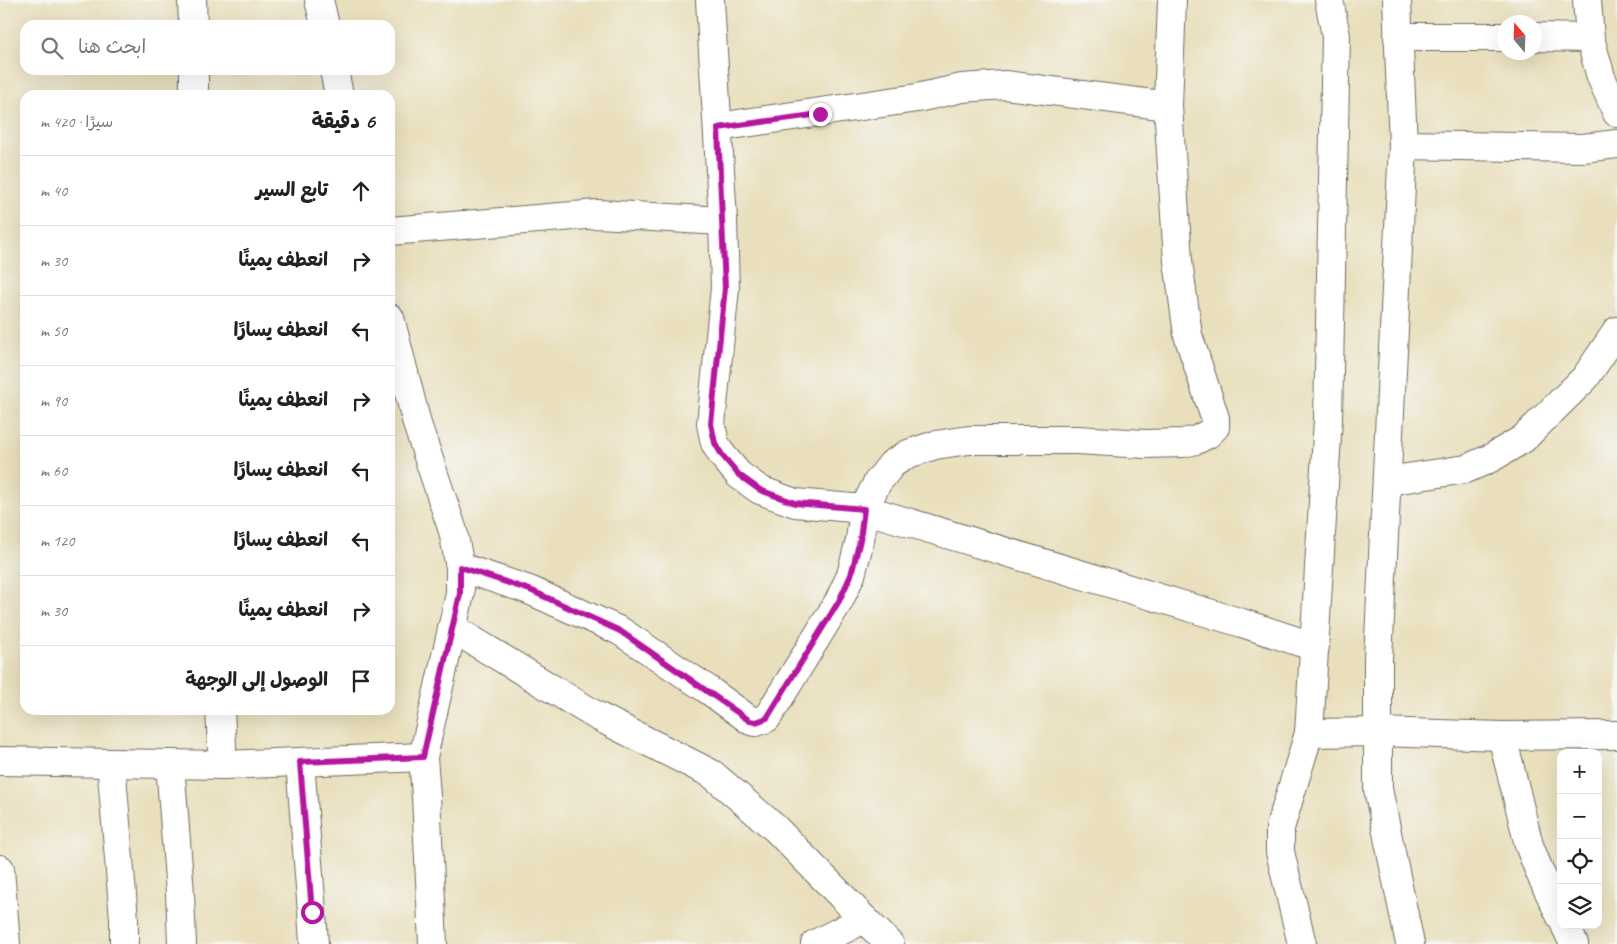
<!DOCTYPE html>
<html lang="ar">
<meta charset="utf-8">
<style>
:root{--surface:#fff;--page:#f6f6f6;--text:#222;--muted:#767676;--line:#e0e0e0}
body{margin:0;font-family:Caveat,"Playpen Sans Arabic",sans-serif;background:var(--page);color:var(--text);direction:rtl}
.controls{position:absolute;right:15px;bottom:15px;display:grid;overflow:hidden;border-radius:10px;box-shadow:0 5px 20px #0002}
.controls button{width:45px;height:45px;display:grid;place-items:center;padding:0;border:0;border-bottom:1px solid var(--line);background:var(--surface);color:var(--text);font:25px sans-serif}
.compass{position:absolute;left:1497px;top:15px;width:45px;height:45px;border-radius:50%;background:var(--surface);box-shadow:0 5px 20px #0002;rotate:341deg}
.stop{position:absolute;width:15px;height:15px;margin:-11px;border:4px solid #b5179e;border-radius:50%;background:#fff}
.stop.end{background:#b5179e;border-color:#fff;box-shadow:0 1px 5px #0008}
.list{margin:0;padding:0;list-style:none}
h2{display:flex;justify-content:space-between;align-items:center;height:65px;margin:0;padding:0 20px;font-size:21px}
h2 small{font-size:16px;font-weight:400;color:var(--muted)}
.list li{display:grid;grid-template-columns:32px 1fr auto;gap:15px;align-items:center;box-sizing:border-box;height:70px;padding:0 20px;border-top:1px solid var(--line)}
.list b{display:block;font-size:19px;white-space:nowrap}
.list em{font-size:16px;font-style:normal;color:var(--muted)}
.icon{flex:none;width:28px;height:28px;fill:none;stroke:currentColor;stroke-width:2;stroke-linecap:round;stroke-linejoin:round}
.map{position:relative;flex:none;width:1617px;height:944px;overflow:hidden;direction:ltr}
.search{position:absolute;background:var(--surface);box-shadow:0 5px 20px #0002;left:20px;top:20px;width:375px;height:55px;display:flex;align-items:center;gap:12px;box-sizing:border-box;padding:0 18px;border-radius:15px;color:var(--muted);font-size:19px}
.panel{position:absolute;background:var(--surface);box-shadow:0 5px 20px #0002;left:20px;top:90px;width:375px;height:625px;border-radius:15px;direction:rtl}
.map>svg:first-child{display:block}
</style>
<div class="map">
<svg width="1617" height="944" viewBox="0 0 1617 944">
<rect width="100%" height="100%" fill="#f6f6f2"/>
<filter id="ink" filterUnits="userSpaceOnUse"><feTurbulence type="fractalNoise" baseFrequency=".02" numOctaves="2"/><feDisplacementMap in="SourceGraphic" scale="10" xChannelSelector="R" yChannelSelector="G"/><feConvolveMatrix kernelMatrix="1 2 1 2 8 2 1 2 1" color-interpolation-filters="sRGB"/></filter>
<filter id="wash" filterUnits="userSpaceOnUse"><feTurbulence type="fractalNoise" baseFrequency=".0096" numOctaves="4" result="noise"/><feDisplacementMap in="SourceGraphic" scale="20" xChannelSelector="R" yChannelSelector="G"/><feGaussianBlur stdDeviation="1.12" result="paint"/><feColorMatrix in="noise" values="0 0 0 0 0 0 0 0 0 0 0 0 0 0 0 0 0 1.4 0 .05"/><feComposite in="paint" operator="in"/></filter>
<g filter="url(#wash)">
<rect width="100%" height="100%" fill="#e9dfbc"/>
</g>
<g filter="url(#ink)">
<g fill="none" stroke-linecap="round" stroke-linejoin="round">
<defs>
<g id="street">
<path d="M192 0 193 25"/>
<path d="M319 0 325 25"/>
<path d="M710 0 723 221 725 288 711 424 715 443 722 455 739 475 760 490 795 503 864 509 1242 623 1315 647"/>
<path d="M1397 0 1403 145 1378 659V789L1410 944"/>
<path d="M1587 0 1590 38 1601 77 1617 113"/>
<path d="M1398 37H1504"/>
<path d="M1534 37 1590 38"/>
<path d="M194 70V95"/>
<path d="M334 70 339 95"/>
<path d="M718 127 917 98 962 88 1005 85 1168 106"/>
<path d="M1403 145 1583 148 1617 144"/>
<path d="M390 231 598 214 723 221"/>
<path d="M390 318 417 424 453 531 460 567V594L423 757 426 796 433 944"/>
<path d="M1387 481 1466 469 1491 458 1523 439 1585 378 1617 331"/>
<path d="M460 567 529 590 620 631 707 689 751 721 756 722 767 718 839 601 851 575 860 540 864 509 877 483 892 464 908 454 935 445 969 440H1077L1145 444 1183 443 1196 440 1208 434 1215 427V418L1188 335 1178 261 1168 106 1172 0"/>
<path d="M452 628 597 716 712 774 775 828 864 919 890 944"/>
<path d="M220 710 223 765"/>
<path d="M1309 733 1378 732 1502 736 1617 735"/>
<path d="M1502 736 1529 845 1540 873 1561 917"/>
<path d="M0 761 223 765 423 757"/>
<path d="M111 763 124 919V944"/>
<path d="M300 763 312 912 314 944"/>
<path d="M170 764 180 893 182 944"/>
<path d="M0 869 6 944"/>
<path d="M1565 925 1574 944"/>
<path d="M815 944 864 919"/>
<path d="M1302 944 1280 852V828L1309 733 1328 419 1336 36 1329 0"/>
</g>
</defs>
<!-- street casing -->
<use href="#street" stroke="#6e6a5e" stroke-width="30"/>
<!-- street -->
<use href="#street" stroke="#fff" stroke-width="28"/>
</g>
</g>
<g fill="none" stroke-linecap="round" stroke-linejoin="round" filter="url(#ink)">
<!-- route -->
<path stroke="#b5179e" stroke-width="6" d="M312 912 300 762 423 757 460 594V567L530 590 620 631 750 721 756 722 767 718 839 601 851 575 860 540 864 509 795 503 760 490 739 475 722 455 715 443 711 424 725 288 718 128 820 114"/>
</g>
</svg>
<div class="controls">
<button>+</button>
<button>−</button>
<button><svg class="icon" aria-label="locate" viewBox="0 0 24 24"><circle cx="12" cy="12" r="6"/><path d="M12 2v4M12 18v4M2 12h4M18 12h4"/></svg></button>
<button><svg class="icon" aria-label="layers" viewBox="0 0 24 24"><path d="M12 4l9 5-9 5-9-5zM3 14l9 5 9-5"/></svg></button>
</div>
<svg class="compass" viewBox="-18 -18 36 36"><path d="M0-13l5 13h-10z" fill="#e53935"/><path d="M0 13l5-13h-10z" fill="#767676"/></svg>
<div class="stop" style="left:312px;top:912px"></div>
<div class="stop end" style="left:820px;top:114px"></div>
<div class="search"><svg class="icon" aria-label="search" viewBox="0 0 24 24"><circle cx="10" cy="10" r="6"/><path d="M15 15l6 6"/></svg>ابحث هنا</div>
<section class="panel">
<h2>6 دقيقة<small>سيرًا · 420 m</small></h2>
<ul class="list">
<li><svg class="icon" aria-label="ahead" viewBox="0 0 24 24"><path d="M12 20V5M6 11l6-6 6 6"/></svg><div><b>تابع السير</b></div><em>40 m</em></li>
<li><svg class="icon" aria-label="right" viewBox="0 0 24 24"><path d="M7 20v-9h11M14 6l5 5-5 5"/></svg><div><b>انعطف يمينًا</b></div><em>30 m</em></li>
<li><svg class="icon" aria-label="left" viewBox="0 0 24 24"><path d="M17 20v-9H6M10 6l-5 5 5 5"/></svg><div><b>انعطف يسارًا</b></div><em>50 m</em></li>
<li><svg class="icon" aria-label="right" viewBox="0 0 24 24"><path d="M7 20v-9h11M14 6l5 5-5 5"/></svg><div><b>انعطف يمينًا</b></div><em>90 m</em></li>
<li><svg class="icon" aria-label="left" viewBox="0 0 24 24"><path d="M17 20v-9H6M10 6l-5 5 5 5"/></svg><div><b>انعطف يسارًا</b></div><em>60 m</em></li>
<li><svg class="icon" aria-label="left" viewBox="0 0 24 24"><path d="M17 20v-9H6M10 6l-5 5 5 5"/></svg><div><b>انعطف يسارًا</b></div><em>120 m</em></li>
<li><svg class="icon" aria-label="right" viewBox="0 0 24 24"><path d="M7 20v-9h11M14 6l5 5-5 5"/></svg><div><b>انعطف يمينًا</b></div><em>30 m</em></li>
<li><svg class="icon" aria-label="arrive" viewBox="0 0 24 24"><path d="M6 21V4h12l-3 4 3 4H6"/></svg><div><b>الوصول إلى الوجهة</b></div></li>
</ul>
</section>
</div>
